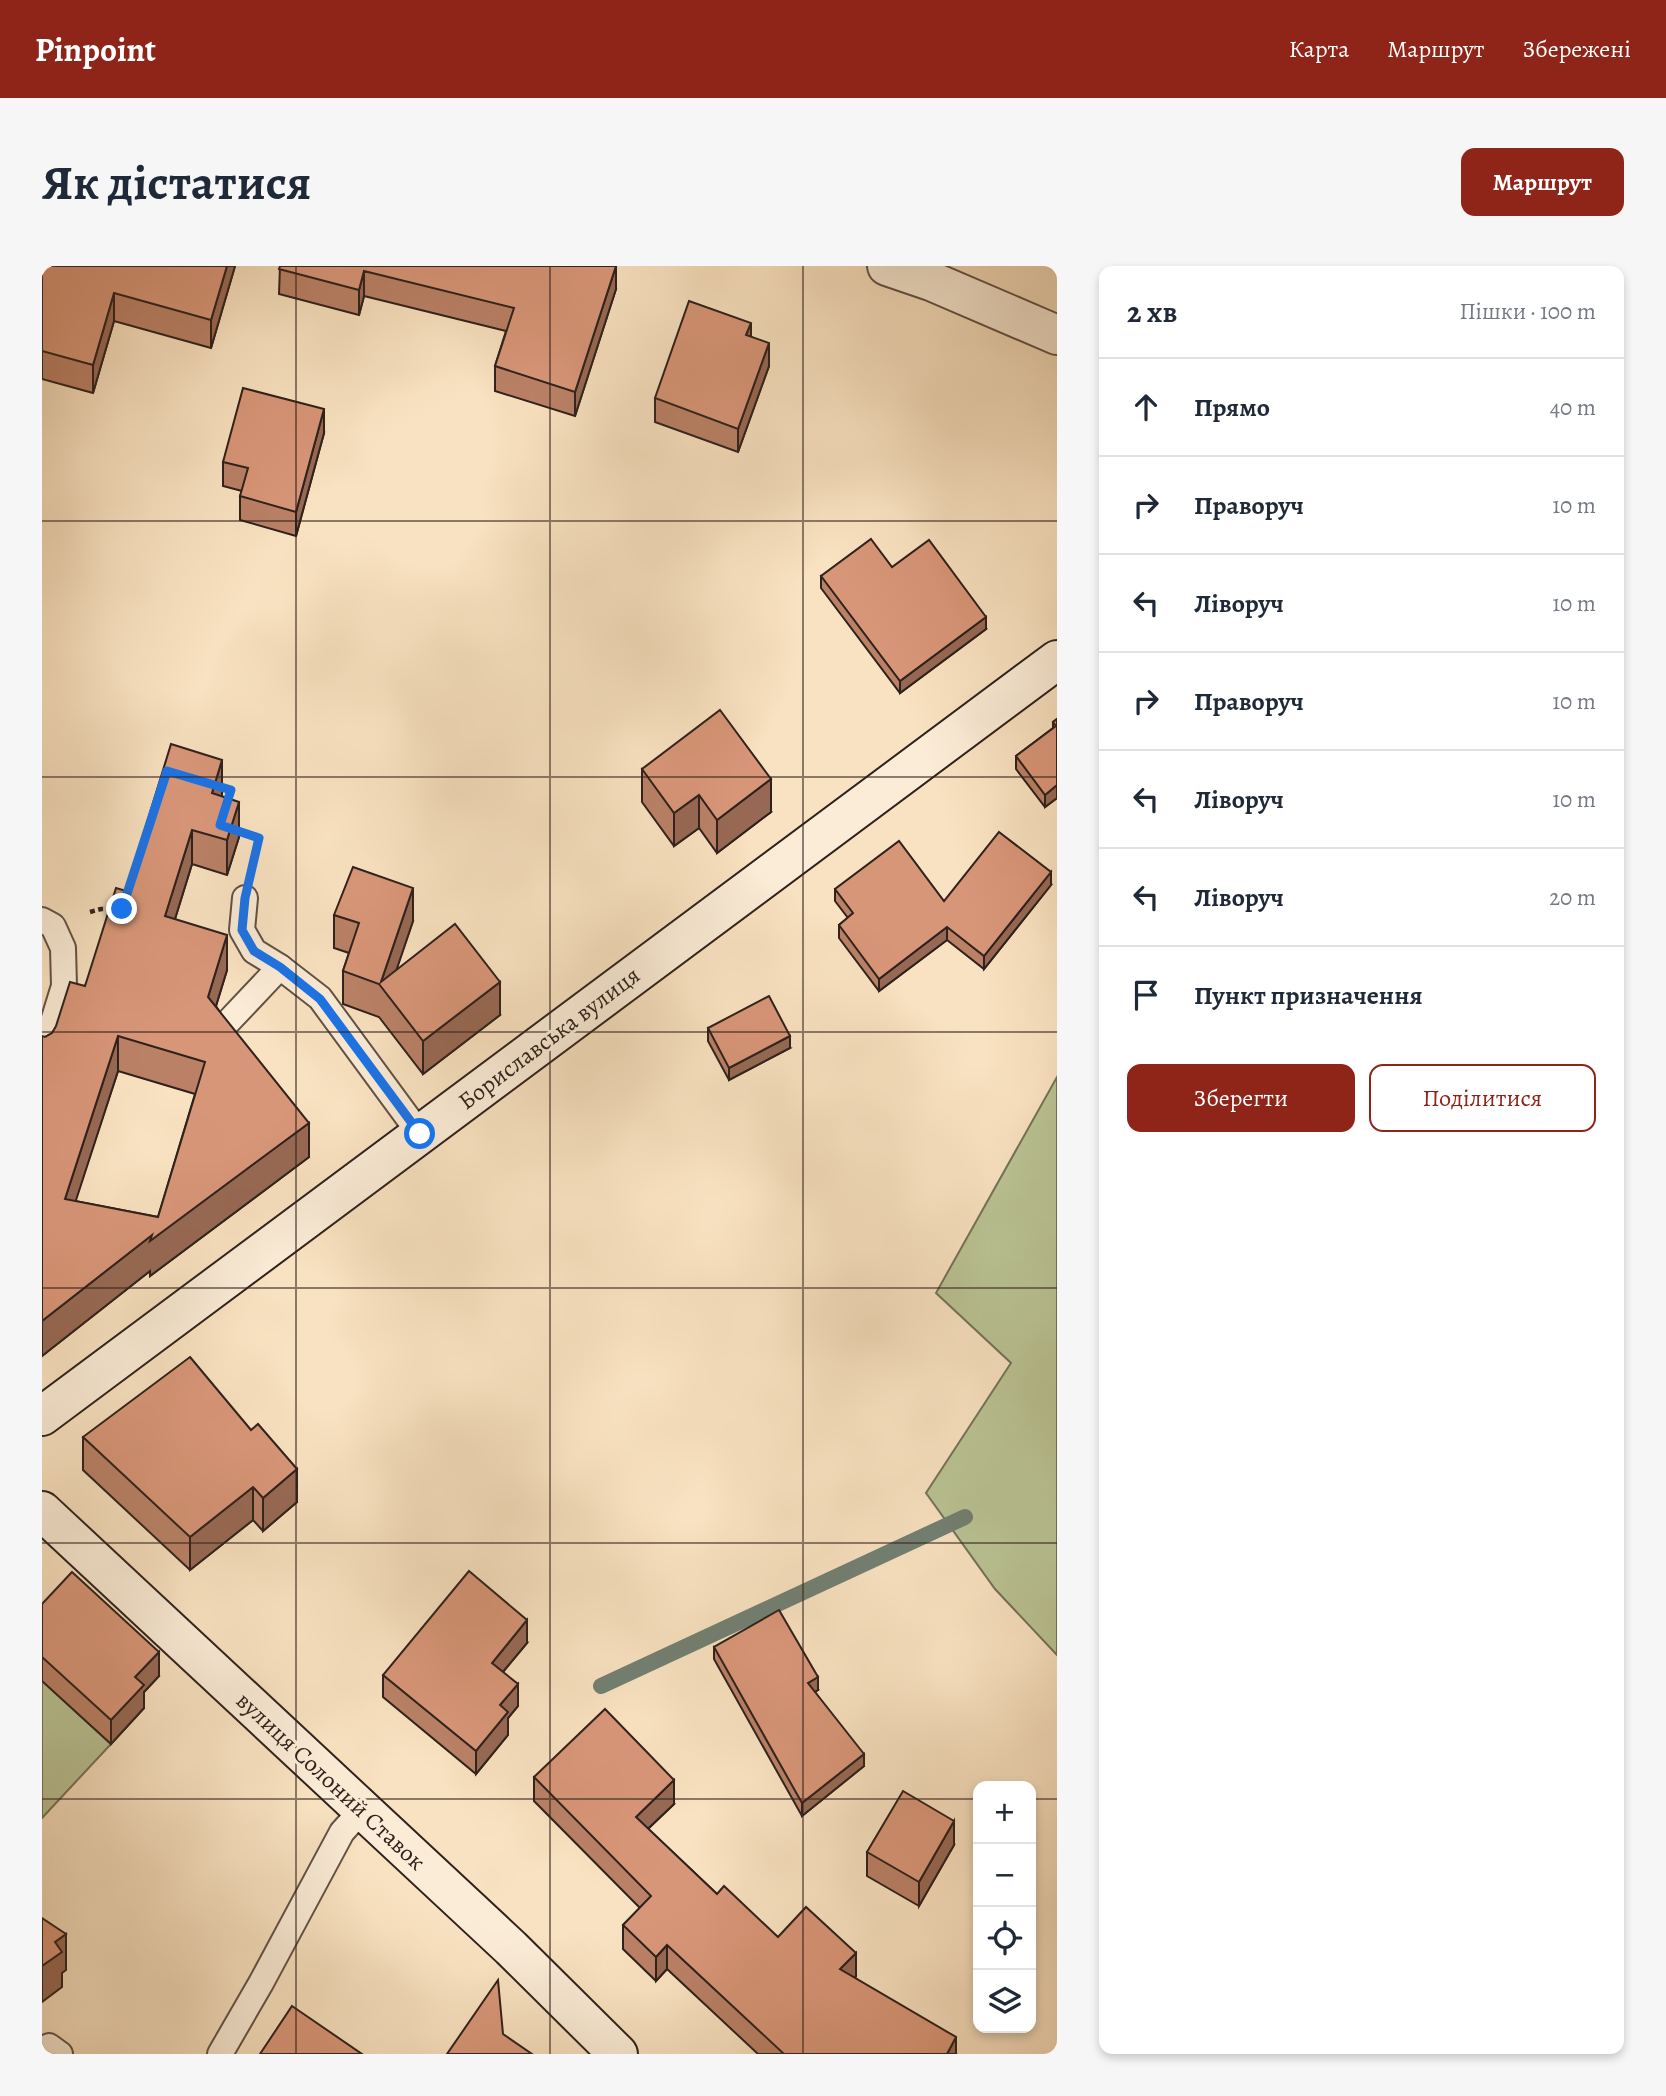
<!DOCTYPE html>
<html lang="uk">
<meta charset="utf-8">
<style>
:root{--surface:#fff;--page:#f6f6f7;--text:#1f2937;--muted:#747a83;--line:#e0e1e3;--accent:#8f2418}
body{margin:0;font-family:Alegreya,serif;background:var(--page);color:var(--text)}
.controls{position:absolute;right:21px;bottom:21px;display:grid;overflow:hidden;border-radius:14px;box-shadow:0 4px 10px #0003}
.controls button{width:63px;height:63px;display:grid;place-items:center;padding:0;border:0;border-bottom:2px solid var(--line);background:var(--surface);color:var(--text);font:35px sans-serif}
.stop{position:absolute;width:21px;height:21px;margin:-16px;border:5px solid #1a73e8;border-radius:50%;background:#fff}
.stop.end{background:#1a73e8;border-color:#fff;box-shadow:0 2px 7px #0008}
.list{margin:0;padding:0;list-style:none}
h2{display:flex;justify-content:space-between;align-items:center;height:91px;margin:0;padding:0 28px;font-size:30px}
h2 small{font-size:23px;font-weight:400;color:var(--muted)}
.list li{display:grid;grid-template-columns:46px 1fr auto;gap:21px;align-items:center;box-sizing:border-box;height:98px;padding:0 28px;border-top:2px solid var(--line)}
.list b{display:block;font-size:26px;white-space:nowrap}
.list em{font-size:23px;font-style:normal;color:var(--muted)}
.actions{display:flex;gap:14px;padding:21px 28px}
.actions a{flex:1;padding:16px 0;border:2px solid var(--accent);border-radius:14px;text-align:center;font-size:24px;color:var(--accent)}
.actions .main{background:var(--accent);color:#fff}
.icon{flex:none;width:38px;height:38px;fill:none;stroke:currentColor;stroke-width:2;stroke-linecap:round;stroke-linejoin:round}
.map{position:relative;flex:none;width:1015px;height:1788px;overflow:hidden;border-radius:14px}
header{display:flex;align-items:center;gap:42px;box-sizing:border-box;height:98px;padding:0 35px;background:var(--accent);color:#fff}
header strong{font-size:33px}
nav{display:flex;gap:38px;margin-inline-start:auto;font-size:24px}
.intro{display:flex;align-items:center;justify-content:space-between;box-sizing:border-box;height:168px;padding:0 42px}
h1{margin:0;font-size:49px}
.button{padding:18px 32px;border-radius:14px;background:var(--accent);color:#fff;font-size:24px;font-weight:700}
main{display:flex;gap:42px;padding:0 42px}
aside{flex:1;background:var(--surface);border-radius:14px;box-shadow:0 4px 10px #0003}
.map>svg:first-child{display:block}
</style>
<header>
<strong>Pinpoint</strong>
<nav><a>Карта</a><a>Маршрут</a><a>Збережені</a></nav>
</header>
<div class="intro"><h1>Як дістатися</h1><a class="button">Маршрут</a></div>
<main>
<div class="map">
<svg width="1015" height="1788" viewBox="0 0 1015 1788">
<rect width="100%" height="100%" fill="#f9e2c1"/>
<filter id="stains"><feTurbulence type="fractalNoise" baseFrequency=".00286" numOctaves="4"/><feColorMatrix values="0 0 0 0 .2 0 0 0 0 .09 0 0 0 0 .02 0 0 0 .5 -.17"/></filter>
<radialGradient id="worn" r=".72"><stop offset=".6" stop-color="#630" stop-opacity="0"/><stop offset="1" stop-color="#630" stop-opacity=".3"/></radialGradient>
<!-- green -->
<g fill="#bac495" stroke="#747258" stroke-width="2">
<path d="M1015 811V1389L953 1323 884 1227 969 1097 894 1027Z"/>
<path d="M0 1415 69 1478 0 1552Z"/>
</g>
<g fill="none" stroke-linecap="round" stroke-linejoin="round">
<!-- stream -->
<path stroke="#728073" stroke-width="16" d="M559 1420 923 1251"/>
<defs>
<g id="lane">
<path d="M203 632 200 664 212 685 238 701"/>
<path d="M0 654 11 660 21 682 22 720 0 791"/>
<path d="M187 755 238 701 278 732 378 868"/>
<path d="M7 1780 18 1788"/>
<path d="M178 1788 219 1717 300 1566 320 1544"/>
</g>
<path id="street" d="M845 0 889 15 1015 69"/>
<g id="secondary">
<path d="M0 1150 1015 394"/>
<path d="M0 1245 469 1682 576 1788"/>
</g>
</defs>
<!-- lane casing -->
<use href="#lane" stroke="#625145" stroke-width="28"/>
<!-- street casing -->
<use href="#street" stroke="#625145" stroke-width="42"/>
<!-- secondary casing -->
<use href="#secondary" stroke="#2f211c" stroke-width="42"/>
<!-- path -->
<g stroke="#2f211c" stroke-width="4.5" stroke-dasharray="5 3.5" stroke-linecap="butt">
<path d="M176 520 189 524 185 536"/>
<path d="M194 564 217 571 211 597"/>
<path d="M48 646 59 643H70"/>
</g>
<!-- lane -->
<use href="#lane" stroke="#fbecd7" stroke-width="24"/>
<!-- street -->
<use href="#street" stroke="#fbecd7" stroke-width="38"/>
<!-- secondary -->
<use href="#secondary" stroke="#fbecd7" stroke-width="38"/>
</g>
<!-- wall -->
<g fill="#ba8167" stroke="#2f211c" stroke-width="2" fill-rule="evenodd">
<path d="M0 0H193L169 82 72 55 51 127 0 113Z"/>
<path d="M238 0 574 23 533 150 453 125V100L464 65 322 30 317 49 237 28Z"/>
<path d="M709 70 727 100 696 186 613 156V132Z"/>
<path d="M282 167 254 270 198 254V230L200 225 181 220V196Z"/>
<path d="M779 310 944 363 858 427 779 322Z"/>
<path d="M1015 453V532L1003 541 974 503V490L1011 462V456Z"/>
<path d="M600 503 729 546 675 587 657 562 632 580 600 536Z"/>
<path d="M180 529V530L197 571 185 609 150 598 133 653 185 704 174 740 267 891 108 1010V1005L0 1090 3 771 10 767 43 720 84 625ZM76 805 153 828 116 951 33 935Z"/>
<path d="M1009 619 942 703 905 674 837 725 797 672V659L806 652 793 635V623L902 635Z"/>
<path d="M292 649 371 655 354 704 458 749 381 808 337 751 301 738V705L307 687 292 682Z"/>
<path d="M666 762 748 782 687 814 666 775Z"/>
<path d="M209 1164 255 1236 221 1265 211 1254 148 1304 41 1204V1171Z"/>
<path d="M0 1338 117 1410 102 1426V1442L69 1478 0 1415Z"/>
<path d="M485 1377 461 1406 476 1440 466 1452V1469L434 1508 341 1431V1409Z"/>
<path d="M672 1381 776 1424 773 1426 822 1500 760 1550 672 1393Z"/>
<path d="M492 1511 632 1538 606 1563 675 1628 736 1671 814 1710 813 1712 914 1788H716L625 1703 614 1715 581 1683V1659L598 1642 492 1535Z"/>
<path d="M912 1579 877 1640 825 1610V1586Z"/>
</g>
<!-- shaded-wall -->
<g fill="#976954" stroke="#2f211c" stroke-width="2">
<path d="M185 0H193L169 82V54Z"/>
<path d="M574 0V23L533 150V126Z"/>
<path d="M322 5V30L317 49V24Z"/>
<path d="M72 27V55L51 127V99Z"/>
<path d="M709 57V81L704 69Z"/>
<path d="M727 77V100L696 186V163Z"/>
<path d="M282 143V167L254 270V246Z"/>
<path d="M944 351V363L858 427V415Z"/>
<path d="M180 494V529L170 562V527Z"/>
<path d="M729 513V546L675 587V554Z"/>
<path d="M1015 519V532L1003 541V529Z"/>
<path d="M657 529V562L632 580V547Z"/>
<path d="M197 536V571L185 609V574Z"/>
<path d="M150 564V598L123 685V650Z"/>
<path d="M1009 606V619L942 703V690Z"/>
<path d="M371 622V655L346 729 339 716Z"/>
<path d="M905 661V674L837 725V713Z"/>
<path d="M185 669V704L166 766V731Z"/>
<path d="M458 716V749L381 808V775Z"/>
<path d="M76 770V805L23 968V933Z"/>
<path d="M748 770V782L687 814V802Z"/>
<path d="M267 857V891L108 1010V1005L0 1090V1055L110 969Z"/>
<path d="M255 1203V1236L221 1265V1232Z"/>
<path d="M211 1221V1254L148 1304V1271Z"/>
<path d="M485 1354V1377L450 1419V1397Z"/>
<path d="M117 1386V1410L102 1426V1442L69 1478V1454L93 1411Z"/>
<path d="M776 1411V1424L766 1430V1417Z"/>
<path d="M476 1418V1440L466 1452V1469L434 1508V1485L458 1439Z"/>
<path d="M822 1488V1500L760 1550V1537Z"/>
<path d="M632 1514V1538L594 1574V1551Z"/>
<path d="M912 1555V1579L877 1640V1616Z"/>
<path d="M24 1668V1704L20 1707V1721L0 1736V1700L13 1676Z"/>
<path d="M625 1679V1703L614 1715V1691Z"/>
<path d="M814 1687V1710L798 1727V1703Z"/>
<path d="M914 1771V1788H905Z"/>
</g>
<!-- building -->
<g fill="#d89678" stroke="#2f211c" stroke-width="2" fill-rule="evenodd">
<path d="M0 0H185L169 54 72 27 51 99 0 85Z"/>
<path d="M238 0H574L533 126 453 100 472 42 322 5 317 24 237 3Z"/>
<path d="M647 35 709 57 704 69 727 77 696 163 613 132Z"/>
<path d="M201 122 282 143 254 246 198 230 206 202 181 196Z"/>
<path d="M829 273 850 301 887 274 944 351 858 415 779 310Z"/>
<path d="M678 444 729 513 675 554 657 529 632 547 600 503Z"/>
<path d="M1015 453V519L1003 529 974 490 1014 460 1011 456Z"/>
<path d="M129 478 180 494 170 527 197 536 185 574 150 564 123 650 185 669 166 731 267 857 108 975 110 969 0 1055V770L3 771 10 767 14 760 28 716 43 720 74 622 84 625ZM76 770 163 796 116 951 23 933Z"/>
<path d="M957 566 1009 606 942 690 905 661 837 713 797 659 811 647 793 623 857 575 902 635Z"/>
<path d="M311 601 371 622 339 716 413 658 458 716 381 775 337 718 301 705 317 657 292 649Z"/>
<path d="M727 730 748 770 687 802 666 762Z"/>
<path d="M148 1091 209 1164 216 1158 255 1203 221 1232 211 1221 148 1271 41 1171Z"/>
<path d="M427 1305 485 1354 450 1397 476 1418 458 1439 466 1446 434 1485 341 1409Z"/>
<path d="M30 1306 117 1386 93 1411 102 1419 69 1454 0 1391V1338Z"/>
<path d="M737 1344 776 1411 766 1417 822 1488 760 1537 672 1381Z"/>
<path d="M563 1443 632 1514 594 1551 675 1628 682 1620 736 1671 764 1641 814 1687 798 1703 914 1771 905 1788H742L625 1679 614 1691 581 1659 609 1630 492 1511Z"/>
<path d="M861 1525 912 1555 877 1616 825 1586Z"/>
<path d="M0 1652 24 1668 13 1676 20 1686 0 1700Z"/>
<path d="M456 1714 461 1768 490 1788H405Z"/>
<path d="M250 1740 320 1788H218Z"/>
</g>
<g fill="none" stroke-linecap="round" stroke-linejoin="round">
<!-- route -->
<path stroke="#1a73e8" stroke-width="9" d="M80 643 125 505 189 524 178 559 217 572 203 632 200 664 212 685 238 701 278 733 378 868"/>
</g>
<!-- grid -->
<path fill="none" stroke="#2f211c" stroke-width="2" stroke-opacity="0.55" d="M254 0V1788M508 0V1788M761 0V1788M0 255H1015M0 511H1015M0 766H1015M0 1022H1015M0 1277H1015M0 1533H936M989 1533H1015"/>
<g text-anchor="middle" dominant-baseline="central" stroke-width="6" stroke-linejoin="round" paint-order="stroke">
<!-- street labels -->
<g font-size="24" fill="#2f211c" stroke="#fbecd7">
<text transform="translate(507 772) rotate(-37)">Бориславська вулиця</text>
<text transform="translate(289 1515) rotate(43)">вулиця Солоний Ставок</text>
</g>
</g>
<rect width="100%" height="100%" filter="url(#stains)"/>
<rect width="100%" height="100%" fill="url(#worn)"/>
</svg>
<div class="controls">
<button>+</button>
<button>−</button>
<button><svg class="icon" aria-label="locate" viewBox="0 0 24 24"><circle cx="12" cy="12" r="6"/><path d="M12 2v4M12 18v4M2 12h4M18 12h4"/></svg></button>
<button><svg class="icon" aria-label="layers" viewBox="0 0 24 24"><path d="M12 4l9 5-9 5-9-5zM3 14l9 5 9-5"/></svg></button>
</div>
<div class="stop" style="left:378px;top:868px"></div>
<div class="stop end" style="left:80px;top:643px"></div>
</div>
<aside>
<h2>2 хв<small>Пішки · 100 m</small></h2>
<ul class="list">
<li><svg class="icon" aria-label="ahead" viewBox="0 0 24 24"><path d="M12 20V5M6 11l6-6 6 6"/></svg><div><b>Прямо</b></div><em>40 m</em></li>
<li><svg class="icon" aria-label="right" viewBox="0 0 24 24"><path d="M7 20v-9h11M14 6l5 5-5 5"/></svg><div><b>Праворуч</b></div><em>10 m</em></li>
<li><svg class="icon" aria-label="left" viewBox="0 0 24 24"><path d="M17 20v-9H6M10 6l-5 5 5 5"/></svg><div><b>Ліворуч</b></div><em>10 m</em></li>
<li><svg class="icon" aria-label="right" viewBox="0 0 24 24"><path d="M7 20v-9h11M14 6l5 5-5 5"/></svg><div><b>Праворуч</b></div><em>10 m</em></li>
<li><svg class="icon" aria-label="left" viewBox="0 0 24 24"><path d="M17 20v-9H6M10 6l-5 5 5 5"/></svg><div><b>Ліворуч</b></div><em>10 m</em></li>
<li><svg class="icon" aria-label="left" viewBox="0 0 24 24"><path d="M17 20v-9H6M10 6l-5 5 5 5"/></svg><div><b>Ліворуч</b></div><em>20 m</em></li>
<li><svg class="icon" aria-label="arrive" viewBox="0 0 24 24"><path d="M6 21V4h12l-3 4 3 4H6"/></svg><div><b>Пункт призначення</b></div></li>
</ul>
<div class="actions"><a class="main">Зберегти</a><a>Поділитися</a></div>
</aside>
</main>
